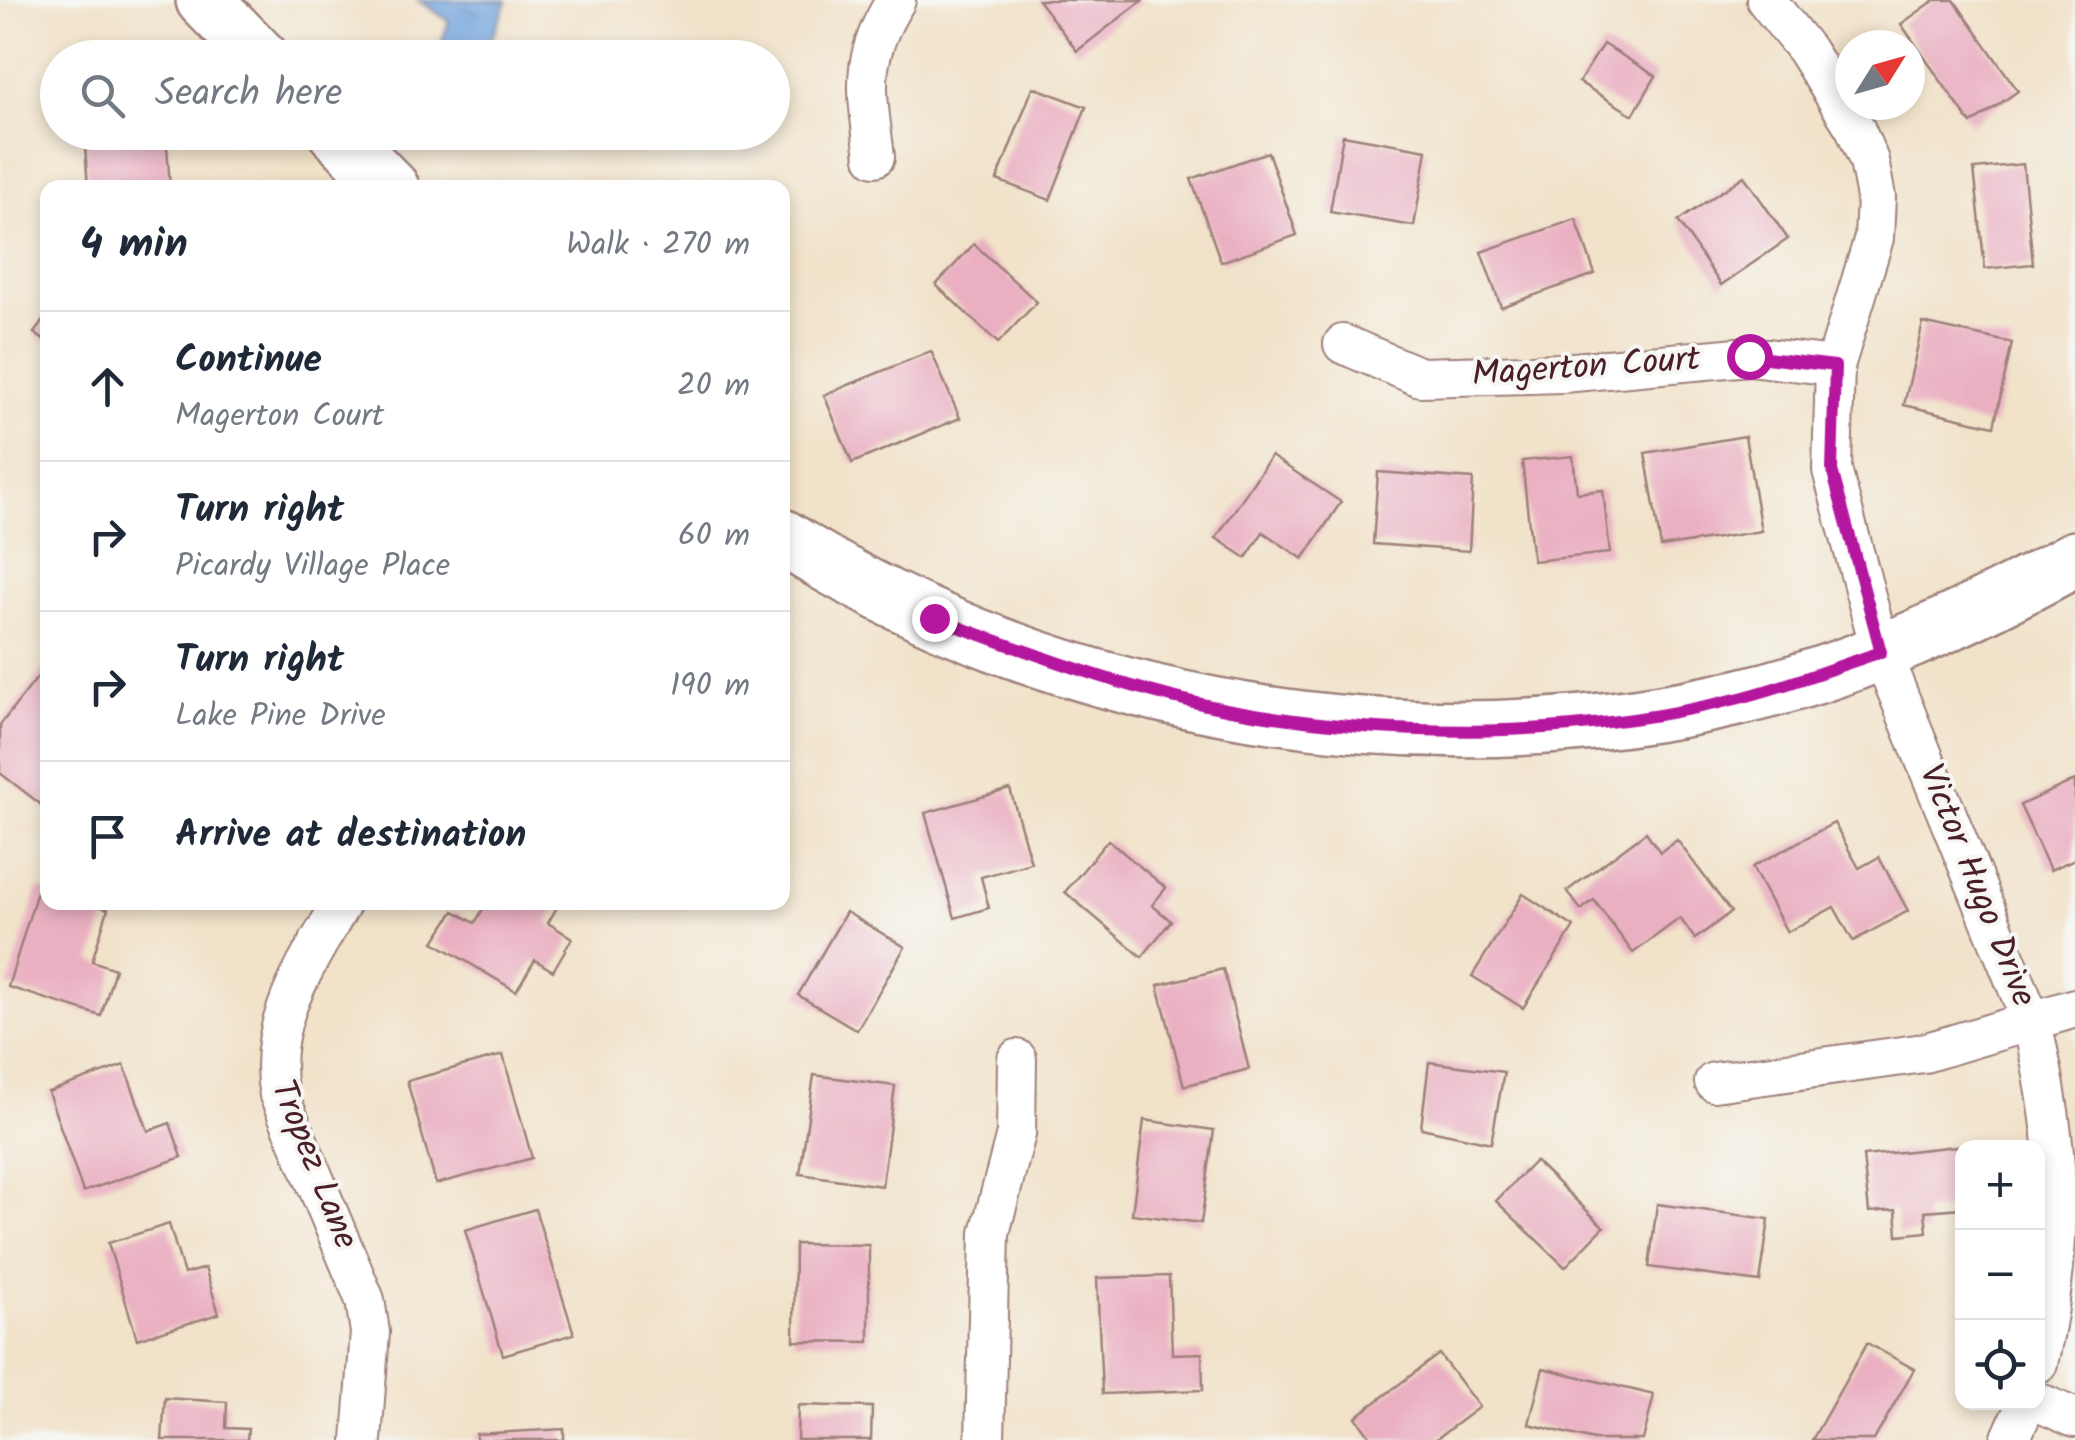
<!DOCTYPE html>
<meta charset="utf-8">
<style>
:root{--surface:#fff;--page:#f2f2f3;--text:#1f2937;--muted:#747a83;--line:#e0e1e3}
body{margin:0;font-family:Kalam,sans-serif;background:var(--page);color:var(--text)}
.controls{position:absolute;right:30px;bottom:30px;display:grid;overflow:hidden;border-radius:20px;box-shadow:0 5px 15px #0003}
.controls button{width:90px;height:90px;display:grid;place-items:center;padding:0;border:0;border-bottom:2px solid var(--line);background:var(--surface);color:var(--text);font:50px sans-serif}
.compass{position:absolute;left:1835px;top:30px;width:90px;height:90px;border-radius:50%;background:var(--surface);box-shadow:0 5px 15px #0003;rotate:53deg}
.stop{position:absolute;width:30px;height:30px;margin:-22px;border:8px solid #b5179e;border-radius:50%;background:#fff}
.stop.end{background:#b5179e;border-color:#fff;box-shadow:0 2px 10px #0008}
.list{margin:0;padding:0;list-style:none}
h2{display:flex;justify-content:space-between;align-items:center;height:130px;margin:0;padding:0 40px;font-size:42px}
h2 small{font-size:32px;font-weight:400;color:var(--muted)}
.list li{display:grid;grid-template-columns:65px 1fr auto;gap:30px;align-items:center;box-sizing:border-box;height:150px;padding:0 40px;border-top:2px solid var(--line)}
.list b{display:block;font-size:38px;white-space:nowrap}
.list p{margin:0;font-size:32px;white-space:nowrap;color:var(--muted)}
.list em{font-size:32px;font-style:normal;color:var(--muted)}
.icon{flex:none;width:55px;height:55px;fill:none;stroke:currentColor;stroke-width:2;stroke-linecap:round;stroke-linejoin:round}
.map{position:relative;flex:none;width:2075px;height:1440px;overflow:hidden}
.search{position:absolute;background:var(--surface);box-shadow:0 5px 15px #0003;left:40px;top:40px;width:750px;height:110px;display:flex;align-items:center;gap:25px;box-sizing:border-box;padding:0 35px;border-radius:55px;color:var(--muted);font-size:38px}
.panel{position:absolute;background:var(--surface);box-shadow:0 5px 15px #0003;left:40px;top:180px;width:750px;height:730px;border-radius:20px}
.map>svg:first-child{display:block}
</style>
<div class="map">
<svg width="2075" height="1440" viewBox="0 0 2075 1440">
<defs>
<pattern id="water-ripples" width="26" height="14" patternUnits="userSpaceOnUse" patternTransform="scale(2.5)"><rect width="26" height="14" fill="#73a5de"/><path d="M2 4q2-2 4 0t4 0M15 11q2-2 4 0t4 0" fill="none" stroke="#6086b4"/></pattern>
</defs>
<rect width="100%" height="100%" fill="#f6f6f2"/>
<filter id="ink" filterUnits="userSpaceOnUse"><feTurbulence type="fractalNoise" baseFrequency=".01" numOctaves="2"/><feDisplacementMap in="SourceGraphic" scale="20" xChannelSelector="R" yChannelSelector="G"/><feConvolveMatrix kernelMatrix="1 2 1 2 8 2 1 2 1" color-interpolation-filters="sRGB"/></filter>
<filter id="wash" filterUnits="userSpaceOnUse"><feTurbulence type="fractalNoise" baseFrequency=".0048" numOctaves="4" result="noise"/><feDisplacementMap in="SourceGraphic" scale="40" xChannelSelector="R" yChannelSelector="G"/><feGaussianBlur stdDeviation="2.25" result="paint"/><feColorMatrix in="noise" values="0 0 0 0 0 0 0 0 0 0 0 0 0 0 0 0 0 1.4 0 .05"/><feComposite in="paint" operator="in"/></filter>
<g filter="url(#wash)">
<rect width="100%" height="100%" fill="#f1e2c9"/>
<!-- water -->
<path fill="url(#water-ripples)" stroke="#5e6284" stroke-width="2.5" d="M418 0H505L507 1 484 57 436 58 449 21Z"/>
<g id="blocks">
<!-- building -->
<g fill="#eab0c2">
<path d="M1038 0H1143L1077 51Z"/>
<path d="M1935 0H1954L2018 91 1971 124 1901 24Z"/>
<path d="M1603 44 1656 76 1633 115 1579 82Z"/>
<path d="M1033 87 1086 107 1050 200 997 180Z"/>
<path d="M84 132H166L170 188H88Z"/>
<path d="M660 132H694L693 141 659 137Z"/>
<path d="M1343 135 1427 150 1414 226 1330 212Z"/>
<path d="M1268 152 1297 235 1221 262 1191 179Z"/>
<path d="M2023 164 2033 264 1985 269 1974 169Z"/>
<path d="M1744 176 1788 239 1721 285 1678 221Z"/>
<path d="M1576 219 1595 274 1501 307 1481 252Z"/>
<path d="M974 244 1037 302 998 343 936 285Z"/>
<path d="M48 314V343L34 333Z"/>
<path d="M1923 323 2012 343 1994 426 1904 405Z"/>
<path d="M931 351 960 418 852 463 824 395Z"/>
<path d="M1745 436 1761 531 1661 547 1645 453Z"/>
<path d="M1271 456 1341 502 1303 559 1263 532 1246 558 1216 538Z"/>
<path d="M1573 456 1577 493 1603 490 1610 553 1533 561 1522 461Z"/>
<path d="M1378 472 1473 479 1469 551 1373 544Z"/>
<path d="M48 664V810L0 773V725Z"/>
<path d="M2075 780V859L2050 870 2020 805Z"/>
<path d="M1010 789 1031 863 981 877 989 908 955 918 925 813Z"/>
<path d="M1834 823 1859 868 1879 857 1908 911 1853 941 1834 907 1787 932 1752 867Z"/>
<path d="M1646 832 1660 852 1677 840 1731 912 1695 939 1680 918 1633 953 1594 900 1581 910 1567 891Z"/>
<path d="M1108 840 1166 888 1152 905 1171 921 1142 957 1065 892Z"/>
<path d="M38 888 48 891V902H86L108 909 92 961 115 969 101 1016 8 987Z"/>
<path d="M1523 894 1574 927 1523 1008 1472 976Z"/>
<path d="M487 902H560L548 923 572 938 553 971 535 960 516 991 434 942 454 911 475 923Z"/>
<path d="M846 912 905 947 857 1030 798 995Z"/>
<path d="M1223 969 1249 1069 1184 1086 1158 985Z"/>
<path d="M503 1055 532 1158 436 1184 407 1081Z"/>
<path d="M1429 1062 1504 1072 1491 1143 1421 1128Z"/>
<path d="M124 1065 148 1131 170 1123 182 1157 83 1192 48 1092Z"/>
<path d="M814 1075 895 1086 882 1186 800 1174Z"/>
<path d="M1144 1120 1214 1130 1201 1223 1132 1214Z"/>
<path d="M1957 1146 1962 1208 1925 1211 1927 1232 1898 1235 1896 1210 1869 1212 1863 1156Z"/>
<path d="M1535 1161 1604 1227 1565 1267 1496 1201Z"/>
<path d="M1657 1204 1769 1219 1760 1282 1649 1267Z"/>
<path d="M535 1209 574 1334 503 1355 465 1230Z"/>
<path d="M169 1224 184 1274 205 1268 219 1314 137 1339 108 1243Z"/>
<path d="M795 1244 869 1245V1342L794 1341Z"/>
<path d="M1169 1276 1172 1354 1202 1353 1203 1390 1102 1394 1097 1278Z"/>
<path d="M1867 1343 1914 1369 1874 1440H1812Z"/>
<path d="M1439 1354 1479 1407 1435 1440H1373L1356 1417Z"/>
<path d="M1543 1368 1654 1395 1643 1440H1594L1529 1424Z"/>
<path d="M165 1398 227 1402 226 1428 248 1429 247 1440H162Z"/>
<path d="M798 1405 872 1407 871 1440H797Z"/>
<path d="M564 1429V1440H476V1434Z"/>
</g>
</g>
</g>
<g filter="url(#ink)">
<use href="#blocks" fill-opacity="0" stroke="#9e807a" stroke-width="2.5"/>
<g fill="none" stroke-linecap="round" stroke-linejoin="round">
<defs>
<g id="minor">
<path d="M1766 0 1806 50 1855 128 1869 161 1876 197 1874 238 1835 366 1832 470 1881 652 2032 1023C2060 1142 2067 1242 2038 1363"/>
<path d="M875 157C867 91 858 60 896 0"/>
<path d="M1343 344 1420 377 1563 373 1749 356 1835 366"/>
<path d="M342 902C308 963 264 1023 279 1095L365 1300 370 1332 362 1440"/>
<path d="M1714 1082 1924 1053 2075 1008"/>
<path d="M2038 1402 2075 1418"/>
<path d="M985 1440 990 1233 1016 1134 1017 1059"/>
<path d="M2010 1440 2027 1402"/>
</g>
<g id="secondary">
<path d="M204 0 261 58"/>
<path d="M336 132 391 188"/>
<path d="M782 537C1058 713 1424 772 1741 697 1858 670 1970 616 2075 559"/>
</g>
</defs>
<!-- minor casing -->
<use href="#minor" stroke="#9e807a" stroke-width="42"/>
<!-- secondary casing -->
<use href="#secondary" stroke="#9e807a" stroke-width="60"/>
<!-- minor -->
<use href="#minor" stroke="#fff" stroke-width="38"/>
<!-- secondary -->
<use href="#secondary" stroke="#fff" stroke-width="55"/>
</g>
</g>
<g fill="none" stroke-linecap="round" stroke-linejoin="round" filter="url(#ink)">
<!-- route -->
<path stroke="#b5179e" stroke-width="12" d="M934 618C1031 653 1129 691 1231 710 1397 740 1580 739 1744 697 1790 685 1835 667 1881 652L1832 470 1835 366 1749 356"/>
</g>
<g text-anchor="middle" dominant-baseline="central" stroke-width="8" stroke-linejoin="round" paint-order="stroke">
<!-- street labels -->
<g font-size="35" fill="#4a1f2b" stroke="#f6f6f2">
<text transform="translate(1586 368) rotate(-4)">Magerton Court</text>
<text transform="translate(1976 886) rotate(68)">Victor Hugo Drive</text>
<text transform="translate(313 1165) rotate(68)">Tropez Lane</text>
</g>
</g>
</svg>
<div class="controls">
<button>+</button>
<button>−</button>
<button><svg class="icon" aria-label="locate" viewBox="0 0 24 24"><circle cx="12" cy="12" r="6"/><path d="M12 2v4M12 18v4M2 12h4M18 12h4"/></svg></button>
</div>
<svg class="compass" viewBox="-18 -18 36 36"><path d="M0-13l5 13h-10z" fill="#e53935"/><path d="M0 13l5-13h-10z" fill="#747a83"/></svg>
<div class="stop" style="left:1749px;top:356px"></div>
<div class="stop end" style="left:934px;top:618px"></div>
<div class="search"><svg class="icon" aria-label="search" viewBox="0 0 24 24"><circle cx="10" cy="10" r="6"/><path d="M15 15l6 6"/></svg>Search here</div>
<section class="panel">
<h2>4 min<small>Walk · 270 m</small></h2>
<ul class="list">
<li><svg class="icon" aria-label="ahead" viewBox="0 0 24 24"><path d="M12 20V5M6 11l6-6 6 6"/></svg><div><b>Continue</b><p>Magerton Court</p></div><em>20 m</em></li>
<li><svg class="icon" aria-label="right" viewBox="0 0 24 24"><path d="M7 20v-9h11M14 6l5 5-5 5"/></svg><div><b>Turn right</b><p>Picardy Village Place</p></div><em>60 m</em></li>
<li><svg class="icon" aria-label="right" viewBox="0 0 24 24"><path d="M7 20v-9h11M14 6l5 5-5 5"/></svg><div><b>Turn right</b><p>Lake Pine Drive</p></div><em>190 m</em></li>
<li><svg class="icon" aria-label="arrive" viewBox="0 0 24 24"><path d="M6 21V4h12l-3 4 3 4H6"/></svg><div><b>Arrive at destination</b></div></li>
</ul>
</section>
</div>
